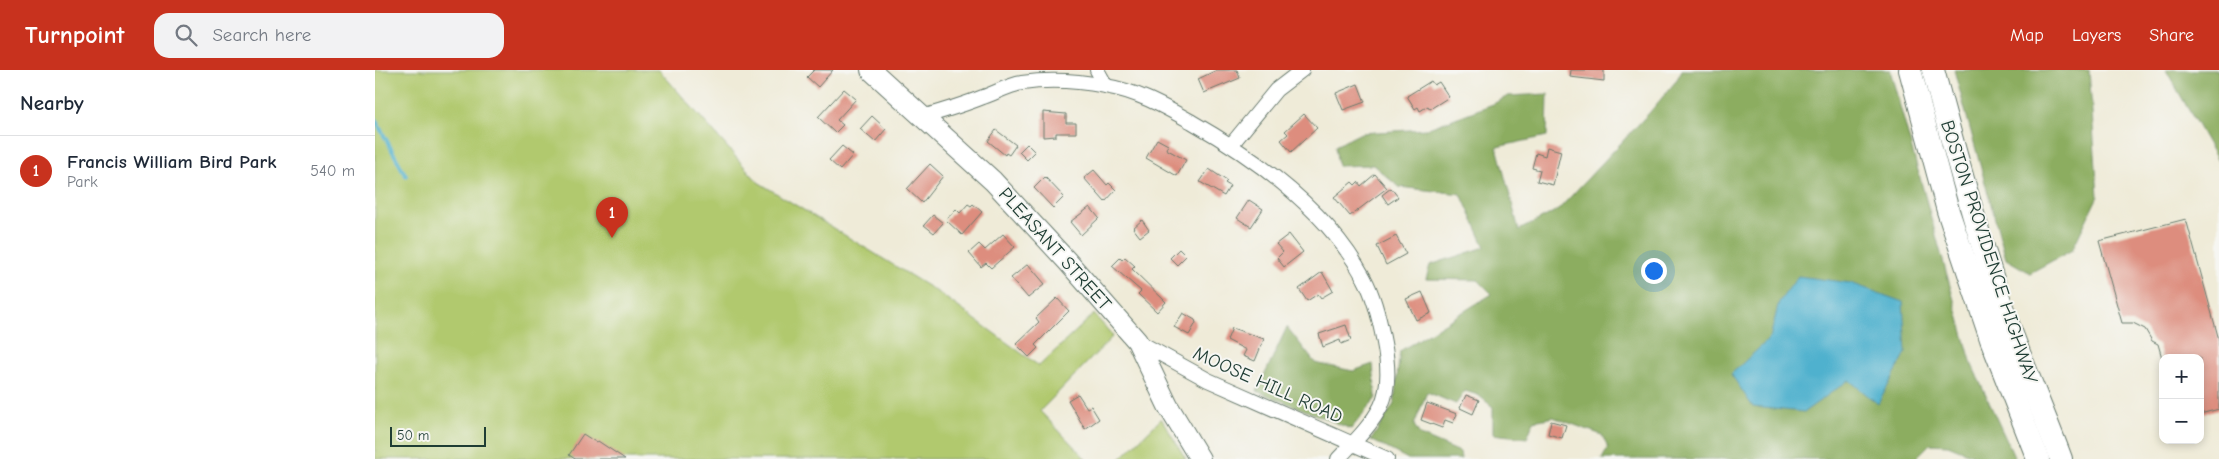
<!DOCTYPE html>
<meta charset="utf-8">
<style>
:root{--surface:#fff;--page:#f2f2f3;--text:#1f2937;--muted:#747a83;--line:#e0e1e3;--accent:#c8321e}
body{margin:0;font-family:"Comic Neue",sans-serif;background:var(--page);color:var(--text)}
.controls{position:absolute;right:15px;bottom:15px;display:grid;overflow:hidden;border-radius:10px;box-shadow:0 2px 8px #0003}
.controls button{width:45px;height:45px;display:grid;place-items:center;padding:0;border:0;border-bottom:1px solid var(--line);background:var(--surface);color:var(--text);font:25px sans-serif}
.scale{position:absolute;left:15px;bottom:12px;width:96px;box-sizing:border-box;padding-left:5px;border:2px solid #1f3d34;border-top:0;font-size:14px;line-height:18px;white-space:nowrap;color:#1f3d34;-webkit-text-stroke:4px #f6f6f2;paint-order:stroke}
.you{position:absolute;left:1278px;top:200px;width:18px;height:18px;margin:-12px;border:4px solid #fff;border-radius:50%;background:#1a73e8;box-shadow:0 0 0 8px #1a73e833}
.badge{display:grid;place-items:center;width:32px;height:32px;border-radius:50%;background:var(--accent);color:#fff;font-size:16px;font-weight:700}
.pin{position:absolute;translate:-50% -41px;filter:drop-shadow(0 1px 2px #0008)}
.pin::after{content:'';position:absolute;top:26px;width:18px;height:15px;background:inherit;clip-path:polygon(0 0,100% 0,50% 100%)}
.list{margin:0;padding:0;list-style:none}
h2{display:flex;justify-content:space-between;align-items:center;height:65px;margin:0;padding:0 20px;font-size:21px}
h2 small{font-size:16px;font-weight:400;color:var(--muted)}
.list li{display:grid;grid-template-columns:32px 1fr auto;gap:15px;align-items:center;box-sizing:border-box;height:70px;padding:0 20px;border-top:1px solid var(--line)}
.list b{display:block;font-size:19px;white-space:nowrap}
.list p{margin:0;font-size:16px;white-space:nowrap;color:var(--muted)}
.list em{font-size:16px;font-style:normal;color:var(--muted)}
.icon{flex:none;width:28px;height:28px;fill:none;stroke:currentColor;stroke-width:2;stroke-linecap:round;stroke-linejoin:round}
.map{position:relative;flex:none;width:1844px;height:389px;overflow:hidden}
header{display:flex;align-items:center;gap:30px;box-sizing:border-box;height:70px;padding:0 25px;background:var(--accent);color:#fff}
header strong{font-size:24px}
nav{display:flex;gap:28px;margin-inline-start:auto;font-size:18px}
.search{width:350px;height:45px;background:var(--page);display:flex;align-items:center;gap:12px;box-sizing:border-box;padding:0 18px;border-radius:15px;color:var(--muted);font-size:19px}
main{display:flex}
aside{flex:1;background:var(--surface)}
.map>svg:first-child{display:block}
</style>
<header>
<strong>Turnpoint</strong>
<div class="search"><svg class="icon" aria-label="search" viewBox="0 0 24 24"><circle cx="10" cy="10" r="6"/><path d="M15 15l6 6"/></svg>Search here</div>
<nav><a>Map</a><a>Layers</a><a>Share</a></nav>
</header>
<main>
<aside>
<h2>Nearby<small></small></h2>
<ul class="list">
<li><span class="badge">1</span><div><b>Francis William Bird Park</b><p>Park</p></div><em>540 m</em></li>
</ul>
</aside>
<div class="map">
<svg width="1844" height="389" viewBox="0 0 1844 389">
<rect width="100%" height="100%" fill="#f6f6f2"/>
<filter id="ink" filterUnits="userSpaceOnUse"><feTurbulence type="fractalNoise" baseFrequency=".02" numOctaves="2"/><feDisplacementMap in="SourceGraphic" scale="10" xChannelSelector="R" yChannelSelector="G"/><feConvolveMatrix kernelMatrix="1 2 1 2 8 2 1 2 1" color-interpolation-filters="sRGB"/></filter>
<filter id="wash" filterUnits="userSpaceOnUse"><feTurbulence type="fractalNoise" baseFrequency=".0096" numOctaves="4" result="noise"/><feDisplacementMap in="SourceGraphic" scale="20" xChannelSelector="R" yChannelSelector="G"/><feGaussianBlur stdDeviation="1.12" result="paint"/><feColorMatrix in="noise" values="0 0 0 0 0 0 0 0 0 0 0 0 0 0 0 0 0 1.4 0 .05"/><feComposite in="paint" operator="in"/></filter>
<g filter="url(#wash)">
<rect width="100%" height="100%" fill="#efebd8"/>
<!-- green -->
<g fill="#b1c96e" stroke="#688351">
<path d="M0 0H284L383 112 564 223 664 296 719 244 738 266 665 341 711 389H0Z"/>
<path d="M786 348 811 389H745L786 349Z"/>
</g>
<!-- forest -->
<g fill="#8cad61" stroke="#56754a">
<path d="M1307 0H1515L1597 295 1640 389H1607L1573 375 1555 374 1540 389H1227L1233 378 1227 365 1178 347 1159 351 1152 368 1118 364V337L1103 325 1090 321 1081 334 1052 322 1039 355 1045 365 1085 382 1086 389H1033L996 370 1019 334 1025 281 1117 224 1103 210 1051 209 1055 195 1110 177 1086 124 1024 117 998 95 963 96 960 76 986 63 1051 59 1118 34 1133 26 1173 24 1172 66 1122 77 1144 160 1183 140 1275 42 1301 11Z"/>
<path d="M1579 0H1714L1723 126 1697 180 1655 203 1631 189Z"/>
<path d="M1791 0H1844V93Z"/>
<path d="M912 257 940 293 978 301 998 294 1001 328 976 359 882 321Z"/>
</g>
<!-- water -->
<path fill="#4fb1ce" stroke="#377781" d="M1423 206 1476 213 1528 232 1531 283 1503 334 1474 310 1429 342 1378 337 1356 304 1395 268 1404 232Z"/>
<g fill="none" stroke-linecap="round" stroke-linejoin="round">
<!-- stream -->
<path stroke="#4fb1ce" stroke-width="4" d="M0 49 31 106"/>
</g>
<g id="blocks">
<!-- building -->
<g fill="#dd8d7e">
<path d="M439 0H458L443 17 432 7Z"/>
<path d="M842 0H862L865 8 829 23 823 9Z"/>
<path d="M1196 0H1229V11L1195 7Z"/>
<path d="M1056 11 1059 15 1064 12 1074 27 1055 39 1053 36 1045 41 1043 37 1040 39 1032 26Z"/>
<path d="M983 14 990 32 968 40 961 23Z"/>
<path d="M469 19 481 29 462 50 468 55 460 63 443 47Z"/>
<path d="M668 42 691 44V53H701V63H681V66L668 67Z"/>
<path d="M929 44 942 58 916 82 906 70 913 64 910 61Z"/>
<path d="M497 46 511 59 500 72 485 59Z"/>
<path d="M621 60 641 75 634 85 631 83 630 85 613 71Z"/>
<path d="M782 69 793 75 791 79 811 90 802 106 771 88Z"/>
<path d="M652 74 660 82 652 90 644 82Z"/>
<path d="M467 76 478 85 465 100 454 90Z"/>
<path d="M1172 77 1186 81 1178 115 1162 111 1165 100 1157 98 1161 83 1170 86Z"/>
<path d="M555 94 568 106 547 133 532 119Z"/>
<path d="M834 99 852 111 850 113 855 116 849 126 825 112Z"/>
<path d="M719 100 732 115 734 113 741 120 730 132 709 108Z"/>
<path d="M1000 104 1012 118 975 146 959 127 977 112 980 115 983 112 986 116Z"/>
<path d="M670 107 689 127 678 138 659 118Z"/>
<path d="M1016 118 1023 127 1013 134 1007 125Z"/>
<path d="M874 130 888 139 876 157 862 148Z"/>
<path d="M593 134 596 136 598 134 607 142 587 165 571 150 581 139 585 143Z"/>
<path d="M715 137 724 148 706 165 695 152Z"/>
<path d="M558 145 568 153 559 163 549 155Z"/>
<path d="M1811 149 1844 270V339L1825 344V288H1787L1783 274 1777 271 1770 259 1758 253H1747L1724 171Z"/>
<path d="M767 150 774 160 765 167 758 158Z"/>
<path d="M628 164 640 177 616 198 611 193 606 197 594 183 604 174 610 180Z"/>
<path d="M914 164 928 182 909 197 902 188 908 182 901 174Z"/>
<path d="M1021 166 1031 184 1011 195 1002 176Z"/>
<path d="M804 179 811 186 802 195 795 188Z"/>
<path d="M750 187 760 196 757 199 791 232 782 242 763 224 766 221 737 196 745 188 747 190Z"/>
<path d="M653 194 670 214 653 228 636 208Z"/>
<path d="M947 202 958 221 946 228 943 224 932 231 924 219Z"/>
<path d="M1047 222 1056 243 1041 250 1031 229Z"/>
<path d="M682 228 694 241 660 275 663 278 654 287 641 274 664 252 661 248Z"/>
<path d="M808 243 820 250 821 253 814 265 799 257Z"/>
<path d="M971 255 976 270 966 274 965 270 948 277 944 264Z"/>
<path d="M857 258 889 269 880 291 868 286 871 280 852 270Z"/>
<path d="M703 324 712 338 716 336 724 349 710 359 693 330Z"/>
<path d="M1091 325 1104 330 1098 344 1085 338Z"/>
<path d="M1052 333 1082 344 1078 353 1070 350 1067 358 1046 350Z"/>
<path d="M1176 351 1191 355 1187 368 1173 364Z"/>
<path d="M208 364 222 373 223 371 250 389H200L194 385Z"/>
</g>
</g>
</g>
<g filter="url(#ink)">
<use href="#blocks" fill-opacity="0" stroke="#687a6d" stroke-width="1"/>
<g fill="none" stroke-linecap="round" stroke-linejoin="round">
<defs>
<g id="street">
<path d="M722 0 731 16"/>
<path d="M547 47C568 41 588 35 608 27 620 23 634 15 647 13 674 9 704 11 730 16 762 21 790 37 817 52 882 89 953 141 989 208 1000 228 1005 251 1009 273 1013 293 1015 317 1006 336 996 356 978 373 963 389"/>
<path d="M856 75 901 20 927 0"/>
<path d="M762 271 833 310 1012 389"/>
</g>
<path id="secondary" d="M496 0 618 111 692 191 762 271 793 336 825 389"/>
<g id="primary">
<path d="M1535 0 1573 141 1616 269 1663 389"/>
<path d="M1558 0C1579 79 1601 159 1627 237 1645 289 1667 338 1686 389"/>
</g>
</defs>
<!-- street casing -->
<use href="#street" stroke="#687a6d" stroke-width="16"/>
<!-- secondary casing -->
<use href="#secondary" stroke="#687a6d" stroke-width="22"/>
<!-- primary casing -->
<use href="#primary" stroke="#687a6d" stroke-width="24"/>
<!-- street -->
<use href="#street" stroke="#fff" stroke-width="14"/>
<!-- secondary -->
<use href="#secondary" stroke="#fff" stroke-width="20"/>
<!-- primary -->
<use href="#primary" stroke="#fff" stroke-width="22"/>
</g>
</g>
<g text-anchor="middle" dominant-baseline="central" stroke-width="4" stroke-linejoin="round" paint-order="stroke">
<!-- street labels -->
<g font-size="19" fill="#1f3d34" stroke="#f6f6f2">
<text transform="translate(680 179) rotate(48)">PLEASANT STREET</text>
<text transform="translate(1614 182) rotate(72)">BOSTON PROVIDENCE HIGHWAY</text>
<text transform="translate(893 315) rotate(24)">MOOSE HILL ROAD</text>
</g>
</g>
</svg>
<div class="controls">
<button>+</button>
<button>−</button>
</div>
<div class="scale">50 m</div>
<div class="you"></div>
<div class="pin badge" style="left:237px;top:168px">1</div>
</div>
</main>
